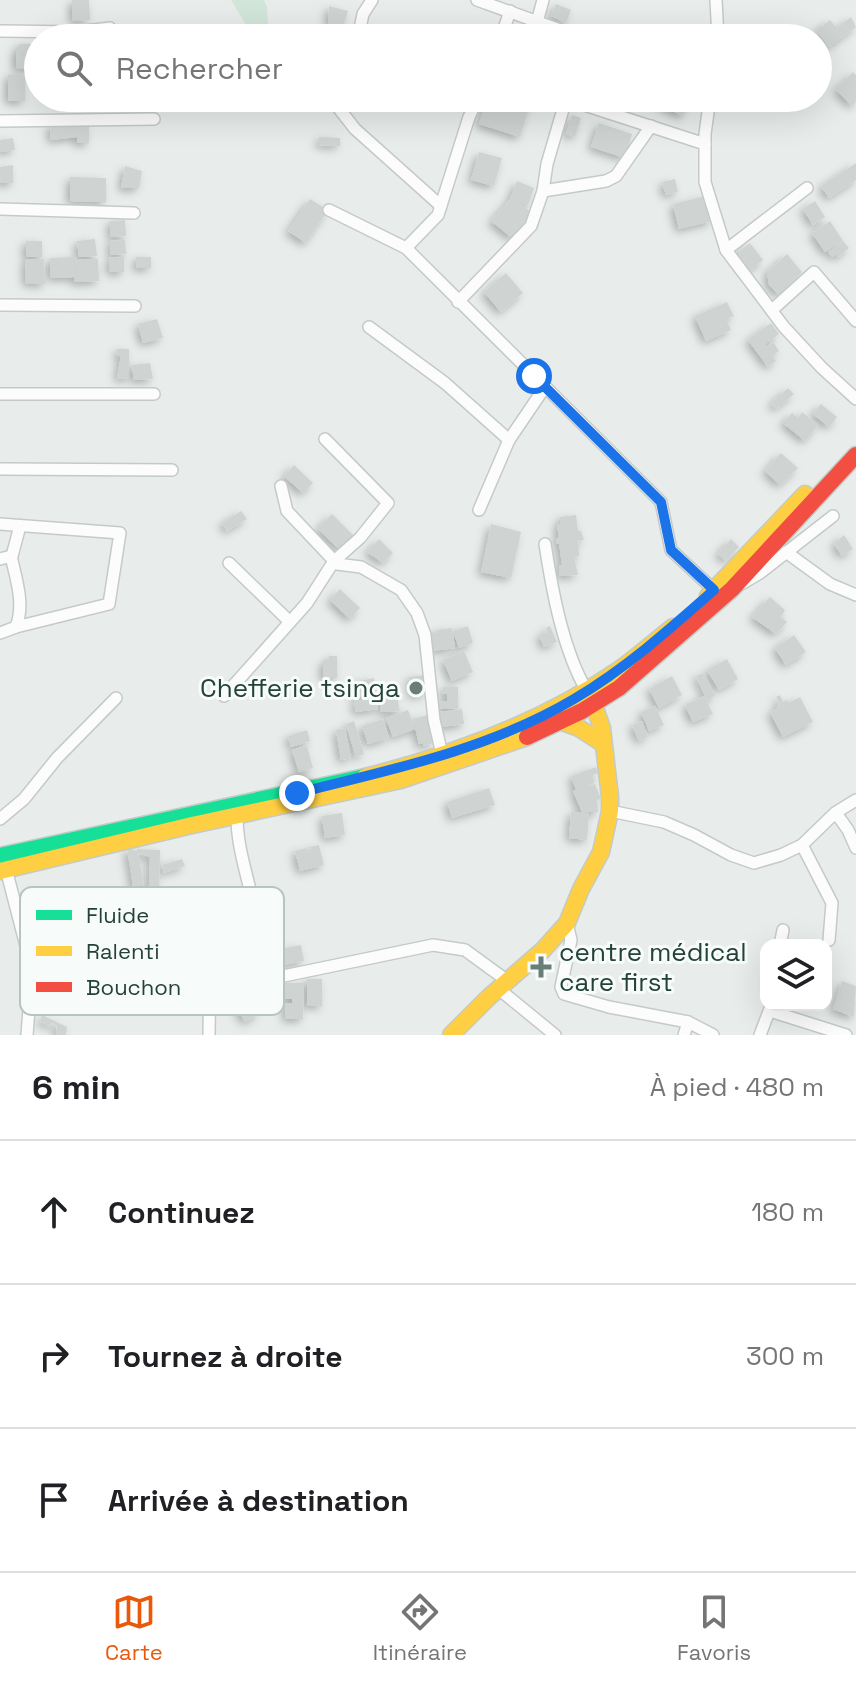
<!DOCTYPE html>
<html lang="fr">
<meta charset="utf-8">
<style>
:root{--surface:#fff;--page:#f2f2f2;--text:#202124;--muted:#757577;--line:#e0e0e0;--accent:#ea580c}
body{margin:0;font-family:"Space Grotesk",sans-serif;background:var(--page);color:var(--text)}
.controls{position:absolute;right:24px;bottom:24px;display:grid;overflow:hidden;border-radius:16px;box-shadow:0 8px 32px #0002}
.controls button{width:72px;height:72px;display:grid;place-items:center;padding:0;border:0;border-bottom:2px solid var(--line);background:var(--surface);color:var(--text);font:40px sans-serif}
.stop{position:absolute;width:24px;height:24px;margin:-18px;border:6px solid #1a73e8;border-radius:50%;background:#fff}
.stop.end{background:#1a73e8;border-color:#fff;box-shadow:0 2px 8px #0008}
.list{margin:0;padding:0;list-style:none}
h2{display:flex;justify-content:space-between;align-items:center;height:104px;margin:0;padding:0 32px;font-size:34px}
h2 small{font-size:26px;font-weight:400;color:var(--muted)}
.list li{display:grid;grid-template-columns:52px 1fr auto;gap:24px;align-items:center;box-sizing:border-box;height:144px;padding:0 32px;border-top:2px solid var(--line)}
.list b{display:block;font-size:30px;white-space:nowrap}
.list em{font-size:26px;font-style:normal;color:var(--muted)}
.icon{flex:none;width:44px;height:44px;fill:none;stroke:currentColor;stroke-width:2;stroke-linecap:round;stroke-linejoin:round}
.map{position:relative;flex:none;width:856px;height:1035px;overflow:hidden}
.search{position:absolute;background:var(--surface);box-shadow:0 8px 32px #0002;left:24px;right:24px;top:24px;height:88px;display:flex;align-items:center;gap:20px;box-sizing:border-box;padding:0 28px;border-radius:44px;color:var(--muted);font-size:30px}
.sheet{height:536px;background:var(--surface)}
nav{display:flex;justify-content:space-around;align-items:center;box-sizing:border-box;height:112px;border-top:2px solid var(--line);background:var(--surface);font-size:22px;color:var(--muted)}
nav a{display:grid;justify-items:center;gap:4px}
nav .on{color:var(--accent)}
.map>svg:first-child{display:block}
</style>
<div class="map">
<svg width="856" height="1035" viewBox="0 0 856 1035">
<defs>
<filter id="shadow"><feDropShadow dx="-3.5" dy="3.5" stdDeviation="4" flood-color="#0004"/></filter>
</defs>
<rect width="100%" height="100%" fill="#e8edeb"/>
<!-- green -->
<path fill="#d1e6d8" d="M231 0H264L267 7 269 38H254Z"/>
<!-- building -->
<g fill="#cfd4d2" filter="url(#shadow)">
<path d="M72 0H89L90 20 73 21Z"/>
<path d="M556 4 571 10 566 23 551 16Z"/>
<path d="M329 6 348 11 343 27 328 24Z"/>
<path d="M851 17 856 27 829 47 816 31 830 20 837 28Z"/>
<path d="M19 44H34V48H38V69L16 68V49H19Z"/>
<path d="M853 72 856 75V102L852 106 836 90Z"/>
<rect x="8" y="75" width="17" height="26"/>
<path d="M487 98H532L520 137 479 124Z"/>
<path d="M663 98H690L683 116 660 105Z"/>
<path d="M572 115 581 118 575 137 566 134Z"/>
<path d="M599 123 632 134 625 158 591 147Z"/>
<path d="M50 125H89V143H77V137L51 140Z"/>
<path d="M319 137 340 138V146L319 145Z"/>
<path d="M13 138 15 150 0 152V140Z"/>
<path d="M479 152 502 158 494 186 471 180Z"/>
<path d="M856 163V180L829 198 821 186Z"/>
<path d="M13 165V183H0V167Z"/>
<path d="M125 166 142 171 139 188H121Z"/>
<path d="M70 177 106 178V202L70 201Z"/>
<path d="M675 179 678 192 666 195 662 182Z"/>
<path d="M517 181 534 188 528 205 519 202 533 214 512 238 491 221 510 199Z"/>
<path d="M706 196 712 221 679 229 673 204Z"/>
<path d="M310 199 328 210 306 243 288 231Z"/>
<path d="M815 201 825 217 813 225 803 209Z"/>
<path d="M125 220 126 236 111 237 110 221Z"/>
<path d="M830 221 843 241 825 252 812 233Z"/>
<path d="M95 239 97 256 79 257 77 241Z"/>
<path d="M125 240 126 254 111 255 110 241Z"/>
<rect x="26" y="241" width="16" height="16"/>
<path d="M843 241 849 248 838 257 836 254 832 257 828 252Z"/>
<path d="M750 243 763 260 750 271 740 259 739 251Z"/>
<path d="M787 254 802 272 779 295 769 285 767 272Z"/>
<path d="M76 257 77 278 78 259H98L99 281 74 282V277L51 278 50 258Z"/>
<path d="M124 257V272H110L109 258Z"/>
<rect x="136" y="257" width="15" height="11"/>
<path d="M44 259 45 284 26 283 25 260Z"/>
<path d="M506 273 523 293 501 312 484 292Z"/>
<path d="M727 302 734 316 726 319 731 330 706 341 695 316Z"/>
<path d="M157 319 163 338 143 343 138 324Z"/>
<path d="M771 323 779 334 765 344 767 347 773 342 779 351 772 356 776 361 768 367 748 340Z"/>
<path d="M117 349H129V379L117 378 121 356H117Z"/>
<path d="M150 363 153 379 134 380 132 365Z"/>
<path d="M788 388 794 394 776 409 771 403Z"/>
<path d="M821 404 837 417 829 427 813 414Z"/>
<path d="M802 412 818 425 805 441 783 423 792 413 798 418Z"/>
<path d="M781 453 798 468 780 485 765 471Z"/>
<path d="M294 465 313 483 303 493 284 476Z"/>
<path d="M241 511 247 519 227 531 222 523Z"/>
<path d="M332 514 354 536 340 550 318 529Z"/>
<path d="M576 515 578 531H581L584 540H578L579 556 574 557 578 575 560 576 559 565H562L559 543 557 544 556 538H559L557 524H560V517Z"/>
<path d="M491 524 521 532 511 578 481 572Z"/>
<path d="M844 535 853 549 842 556 834 544Z"/>
<path d="M379 539 393 553 383 563 367 552Z"/>
<path d="M731 539 739 547 726 561 718 554Z"/>
<path d="M340 589 360 608 350 619 330 600Z"/>
<path d="M770 597 785 610 781 617 787 622 776 634 752 617Z"/>
<path d="M468 626 473 643 459 648 453 631Z"/>
<path d="M550 626 557 642 544 647 539 635 547 632 546 628Z"/>
<path d="M452 628 455 648 432 651 430 633H437L436 630Z"/>
<path d="M794 635 806 652 786 665 775 648Z"/>
<path d="M464 651 473 672 452 681 443 660Z"/>
<path d="M329 656H337V678H323V661H329Z"/>
<path d="M727 659 738 679 719 690 707 670Z"/>
<path d="M703 673 715 696 707 700 696 676Z"/>
<path d="M423 675 426 694 412 696 409 677Z"/>
<path d="M672 676 682 695 659 708 649 689Z"/>
<path d="M374 678 376 694 354 697 353 690H359L358 684 353 685V682Z"/>
<path d="M443 687H458V709L440 708V701H447V694H442Z"/>
<path d="M780 695 783 702 787 700 788 703 800 697 813 722 783 737 770 712 778 708 777 706 780 704 776 697Z"/>
<path d="M704 696 713 714 693 722 685 705Z"/>
<path d="M398 697 399 711 381 712 380 698Z"/>
<path d="M376 698 378 709 356 712 354 701Z"/>
<path d="M655 706 664 725 649 731 641 712Z"/>
<path d="M462 709 464 724 441 727 439 712Z"/>
<path d="M408 710 415 729 393 737 386 718Z"/>
<path d="M427 715 433 741 431 744 423 746V743L419 744 413 719Z"/>
<path d="M383 719 389 738 368 744 362 726Z"/>
<path d="M354 721 364 754 356 757 346 724Z"/>
<path d="M642 721 648 737 639 741 632 725Z"/>
<path d="M345 728 351 758 341 760 336 730Z"/>
<path d="M307 730 310 741 291 747 288 736Z"/>
<path d="M307 746 313 768 299 772 292 750Z"/>
<path d="M596 767 598 773 593 775 594 783 584 787 595 784 601 799 597 800 598 812H582L573 791 576 790 571 776Z"/>
<path d="M489 788 495 805 452 818 447 802Z"/>
<path d="M571 812 589 813 587 840 569 838Z"/>
<path d="M342 813 345 835 325 838 322 816Z"/>
<path d="M319 845 324 865 300 871 295 851 306 848 307 852 311 851 310 847Z"/>
<path d="M127 848 137 851V849L160 850 159 901 149 900 150 857 138 853 147 903 136 905Z"/>
<path d="M182 859 185 866 164 873 162 865Z"/>
<path d="M301 945 304 961 278 966 275 950Z"/>
<path d="M307 979H322V1006L307 1005Z"/>
<path d="M842 981 856 986 854 1017 833 1009Z"/>
<path d="M285 983H304L303 1019H286L285 1003H292V999H284Z"/>
<path d="M251 998 259 1014 245 1022 236 1006Z"/>
<path d="M42 1015 67 1027 66 1035H56L57 1026 52 1023 50 1026 40 1021Z"/>
</g>
<g fill="none" stroke-linecap="round" stroke-linejoin="round">
<defs>
<g id="street">
<path d="M477 0 582 38"/>
<path d="M716 0 718 38"/>
<path d="M537 22 543 0"/>
<path d="M0 31 77 32 110 28"/>
<path d="M358 38 363 14 372 0"/>
<path d="M501 38 510 11"/>
<path d="M341 98 337 106 355 129 441 206"/>
<path d="M563 98 705 144"/>
<path d="M710 98 705 134V182L726 250 784 327 822 368 856 399"/>
<path d="M0 121 154 119"/>
<path d="M543 191 606 181 616 176 651 126"/>
<path d="M0 209 134 213"/>
<path d="M329 210 406 248 661 502 671 550 714 590"/>
<path d="M406 248 438 215 469 117 478 98"/>
<path d="M726 250 807 188"/>
<path d="M458 302 531 226 543 191 547 164 566 99"/>
<path d="M0 305 135 306"/>
<path d="M772 310 814 272 856 321"/>
<path d="M369 327 445 383 509 440"/>
<path d="M0 394H154"/>
<path d="M0 469 172 470"/>
<path d="M281 486 287 511 337 564 361 567 401 590 417 613 425 635 434 720 442 754"/>
<path d="M479 510 509 440 545 387"/>
<path d="M0 524 120 533 109 604 16 627"/>
<path d="M545 544C552 590 563 651 587 691"/>
<path d="M786 552 830 584 856 595"/>
<path d="M0 559 12 556 20 526"/>
<path d="M229 563 290 622"/>
<path d="M743 583 760 573 833 516"/>
<path d="M0 633 16 627C25 604 16 579 11 556"/>
<path d="M224 696 307 603 334 561 360 538 388 503 325 439"/>
<path d="M610 811 664 822 694 835 731 855 754 863 781 855 802 845 835 813 856 800"/>
<path d="M836 813 848 830 856 848"/>
<path d="M0 819 24 799 57 758 116 698"/>
<path d="M802 845 832 903 829 940"/>
<path d="M6 869 32 969 27 1035"/>
<path d="M567 923 571 940 561 987 564 994 609 1007 688 1022 713 1035"/>
<path d="M780 945 783 930"/>
<path d="M274 978 433 945 465 950 509 982"/>
<path d="M500 990 555 1035"/>
<path d="M770 1011 846 1035"/>
<path d="M209 1035 210 961 242 930 255 912C249 880 237 849 237 817"/>
<path d="M684 1035 688 1022"/>
<path d="M760 1035 771 1006"/>
</g>
<path id="fast" d="M0 856 365 777"/>
<g id="slow">
<path d="M708 596 805 494"/>
<path d="M560 721 579 728 599 741"/>
<path d="M365 777C454 755 544 721 620 669 638 656 655 641 673 627"/>
<path d="M0 871 192 825 401 780 527 737"/>
<path d="M451 1035 489 997 543 950 567 923 581 889 601 852 610 811V797L602 728 591 697"/>
</g>
<path id="jam" d="M527 737 582 711 619 688 732 589 856 455"/>
</defs>
<!-- street casing -->
<use href="#street" stroke="#c5cac8" stroke-width="14"/>
<!-- fast casing -->
<use href="#fast" stroke="#c3cbc8" stroke-width="19"/>
<!-- slow casing -->
<use href="#slow" stroke="#c3cbc8" stroke-width="19"/>
<!-- jam casing -->
<use href="#jam" stroke="#c3cbc8" stroke-width="19"/>
<!-- street -->
<use href="#street" stroke="#fcfcfc" stroke-width="11"/>
<!-- fast -->
<use href="#fast" stroke="#16e098" stroke-width="16"/>
<!-- slow -->
<use href="#slow" stroke="#ffcf43" stroke-width="16"/>
<!-- jam -->
<use href="#jam" stroke="#f24e42" stroke-width="16"/>
</g>
<g fill="none" stroke-linecap="round" stroke-linejoin="round">
<!-- route -->
<path stroke="#1a73e8" stroke-width="10" d="M297 793C391 770 490 749 574 699 625 669 670 629 714 590L671 550 661 502 534 376"/>
</g>
<!-- markers -->
<g fill="#697e78" stroke="#f7fbf9" stroke-width="3">
<circle cx="416" cy="688" r="8"/>
<path d="M537 955h8v8h8v8h-8v8h-8v-8h-8v-8h8z"/>
</g>
<g text-anchor="middle" dominant-baseline="central" stroke-width="6" stroke-linejoin="round" paint-order="stroke">
<!-- poi labels -->
<g font-size="26" fill="#24423a" stroke="#f7fbf9" text-anchor="end">
<text x="400" y="688">Chefferie tsinga</text>
<text x="559" y="952" text-anchor="start">centre médical<tspan x="559" dy="30">care first</tspan></text>
</g>
</g>
<!-- legend -->
<rect x="20" y="887" width="264" height="128" rx="12" fill="#f7fbf9" stroke="#b8c4c0" stroke-width="2"/>
<rect x="36" y="910" width="36" height="10" fill="#16e098"/>
<rect x="36" y="946" width="36" height="10" fill="#ffcf43"/>
<rect x="36" y="982" width="36" height="10" fill="#f24e42"/>
<g font-size="22" fill="#24423a">
<text x="86" y="923">Fluide</text>
<text x="86" y="959">Ralenti</text>
<text x="86" y="995">Bouchon</text>
</g>
</svg>
<div class="controls">
<button><svg class="icon" aria-label="layers" viewBox="0 0 24 24"><path d="M12 4l9 5-9 5-9-5zM3 14l9 5 9-5"/></svg></button>
</div>
<div class="stop" style="left:534px;top:376px"></div>
<div class="stop end" style="left:297px;top:793px"></div>
<div class="search"><svg class="icon" aria-label="search" viewBox="0 0 24 24"><circle cx="10" cy="10" r="6"/><path d="M15 15l6 6"/></svg>Rechercher</div>
</div>
<section class="sheet">
<h2>6 min<small>À pied · 480 m</small></h2>
<ul class="list">
<li><svg class="icon" aria-label="ahead" viewBox="0 0 24 24"><path d="M12 20V5M6 11l6-6 6 6"/></svg><div><b>Continuez</b></div><em>180 m</em></li>
<li><svg class="icon" aria-label="right" viewBox="0 0 24 24"><path d="M7 20v-9h11M14 6l5 5-5 5"/></svg><div><b>Tournez à droite</b></div><em>300 m</em></li>
<li><svg class="icon" aria-label="arrive" viewBox="0 0 24 24"><path d="M6 21V4h12l-3 4 3 4H6"/></svg><div><b>Arrivée à destination</b></div></li>
</ul>
</section>
<nav>
<a class="on"><svg class="icon" aria-label="map" viewBox="0 0 24 24"><path d="M3 6l6-2 6 2 6-2v14l-6 2-6-2-6 2zM9 4v14M15 6v14"/></svg>Carte</a>
<a><svg class="icon" aria-label="directions" viewBox="0 0 24 24"><path d="M12 3l9 9-9 9-9-9zM9 14v-3h6M13 9l2 2-2 2"/></svg>Itinéraire</a>
<a><svg class="icon" aria-label="saved" viewBox="0 0 24 24"><path d="M7 4h10v16l-5-4-5 4z"/></svg>Favoris</a>
</nav>
